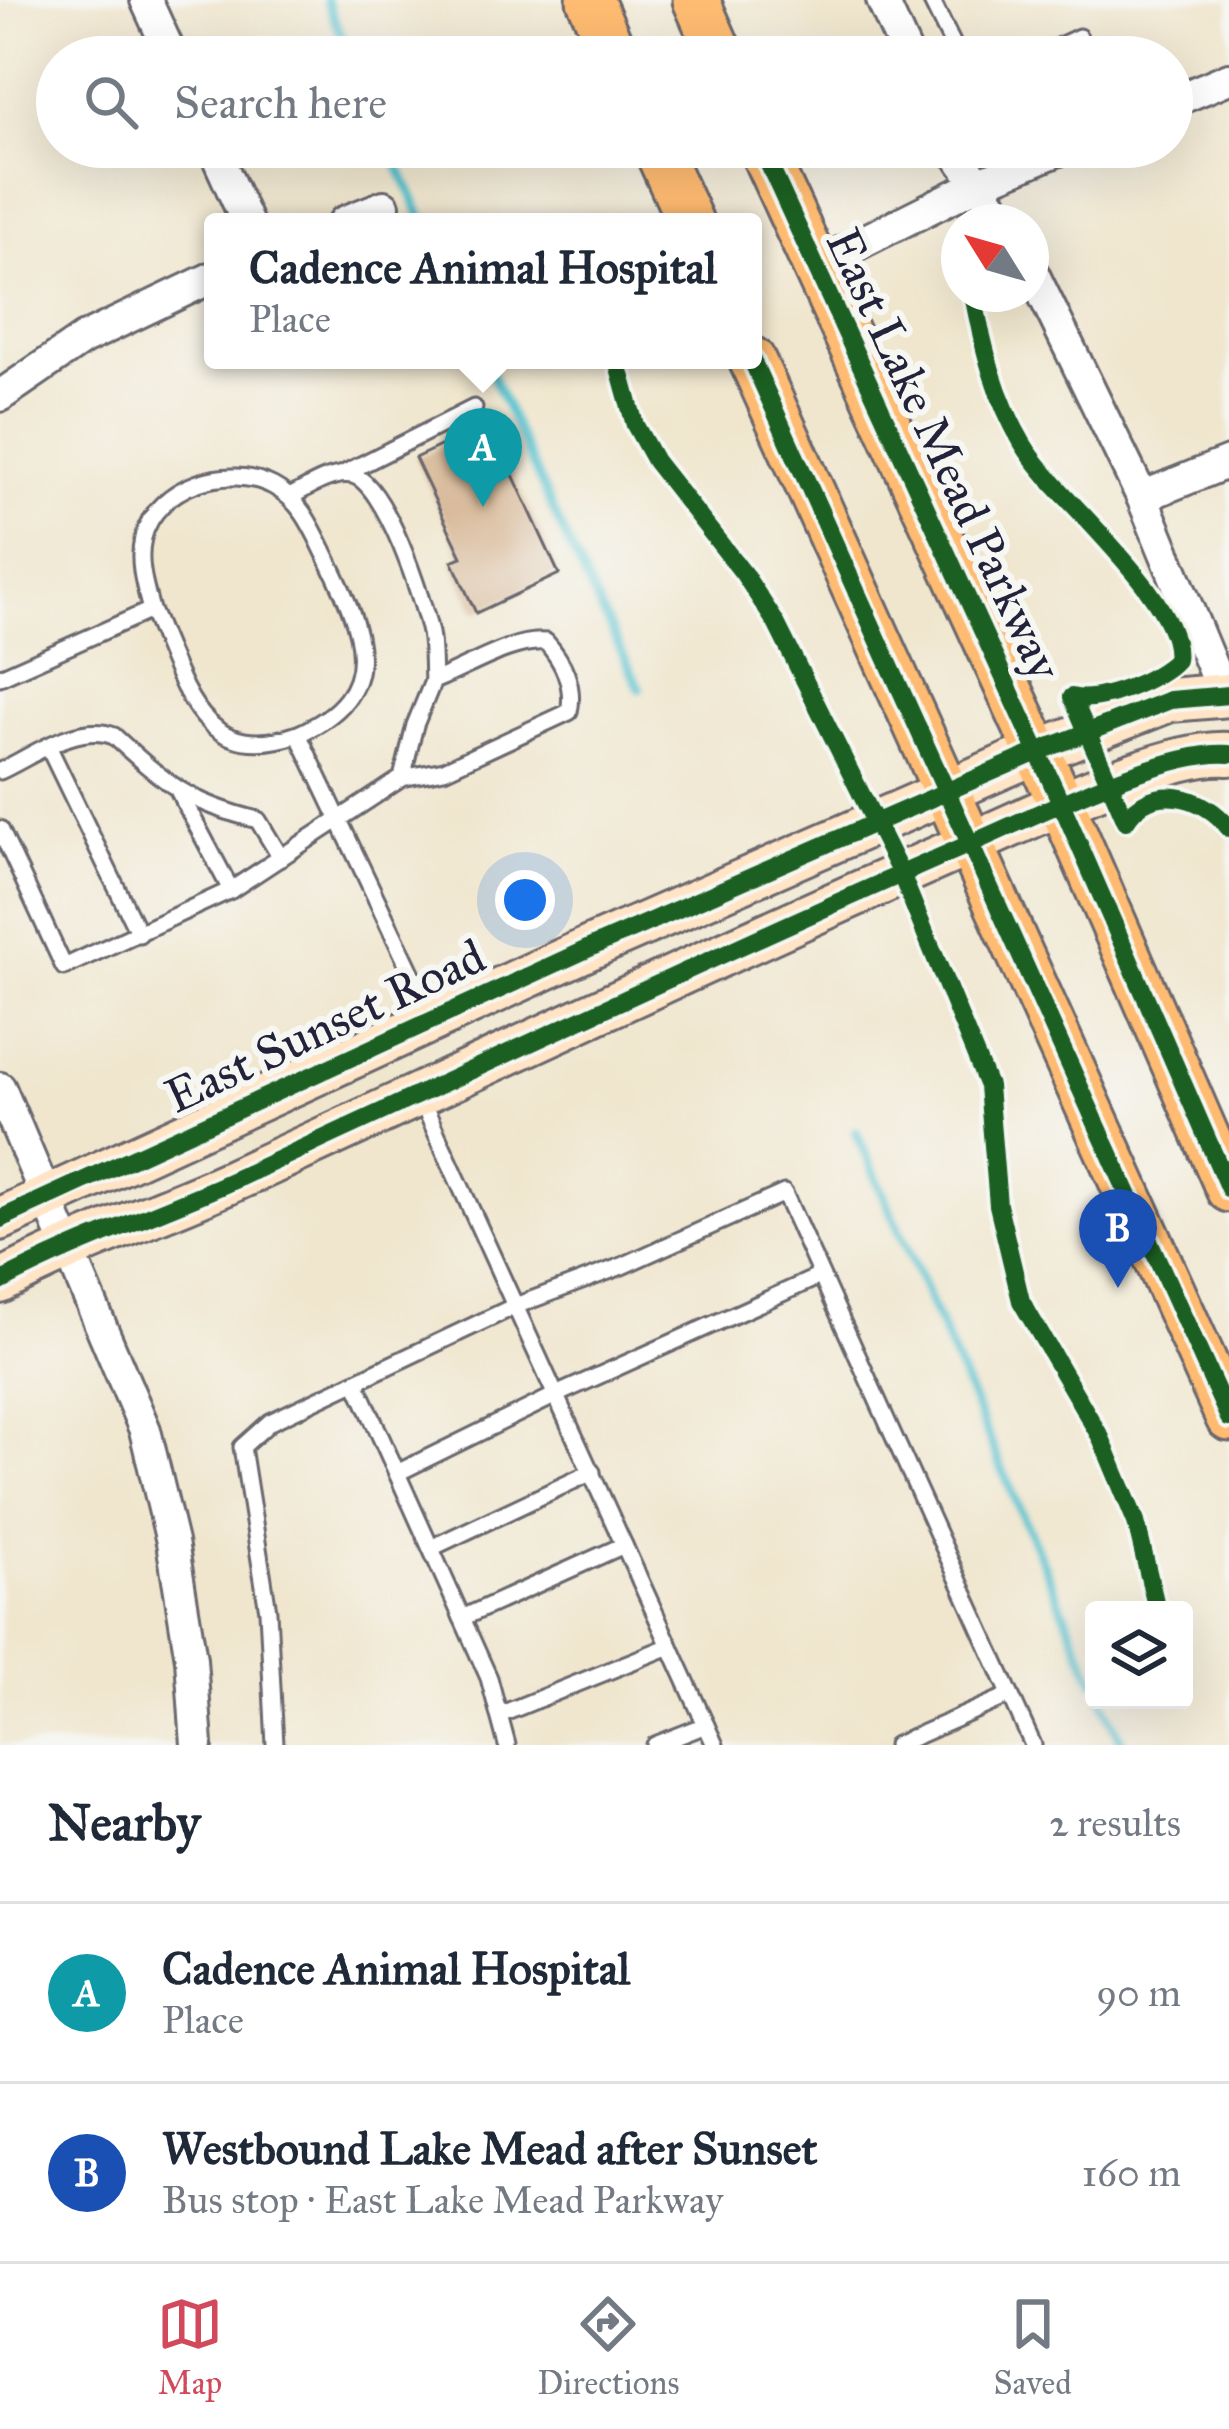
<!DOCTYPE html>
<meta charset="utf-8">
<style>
:root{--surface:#fff;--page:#f6f6f7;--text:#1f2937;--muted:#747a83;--line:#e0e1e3;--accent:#d1495b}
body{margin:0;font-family:"IM FELL Great Primer",serif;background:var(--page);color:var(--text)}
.controls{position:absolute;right:36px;bottom:36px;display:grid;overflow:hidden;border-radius:12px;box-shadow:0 12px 48px #0002}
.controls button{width:108px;height:108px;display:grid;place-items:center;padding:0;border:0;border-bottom:3px solid var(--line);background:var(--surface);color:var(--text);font:60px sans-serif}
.compass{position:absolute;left:941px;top:204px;width:108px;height:108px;border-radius:50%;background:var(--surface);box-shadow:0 12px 48px #0002;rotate:307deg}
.you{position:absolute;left:525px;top:900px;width:42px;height:42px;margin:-30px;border:9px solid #fff;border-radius:50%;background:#1a73e8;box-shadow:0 0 0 18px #1a73e833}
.badge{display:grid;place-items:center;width:78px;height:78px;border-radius:50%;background:var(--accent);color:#fff;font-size:39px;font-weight:700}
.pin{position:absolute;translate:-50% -99px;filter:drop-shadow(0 3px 6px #0008)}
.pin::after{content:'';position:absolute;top:63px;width:42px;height:36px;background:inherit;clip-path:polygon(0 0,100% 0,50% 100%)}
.popup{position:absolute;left:204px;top:213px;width:558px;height:156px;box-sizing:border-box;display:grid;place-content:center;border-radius:12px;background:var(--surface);filter:drop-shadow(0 3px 9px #0005);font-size:39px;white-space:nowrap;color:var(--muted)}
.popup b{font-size:45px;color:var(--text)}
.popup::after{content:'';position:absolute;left:50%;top:100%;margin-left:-24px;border:24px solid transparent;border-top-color:var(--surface)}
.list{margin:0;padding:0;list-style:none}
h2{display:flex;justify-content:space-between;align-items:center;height:156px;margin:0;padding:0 48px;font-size:51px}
h2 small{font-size:39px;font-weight:400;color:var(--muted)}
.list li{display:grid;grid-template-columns:78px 1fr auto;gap:36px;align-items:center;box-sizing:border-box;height:180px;padding:0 48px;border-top:3px solid var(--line)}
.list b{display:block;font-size:45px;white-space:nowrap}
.list p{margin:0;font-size:39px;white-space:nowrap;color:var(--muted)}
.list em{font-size:39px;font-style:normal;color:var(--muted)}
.icon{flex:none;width:66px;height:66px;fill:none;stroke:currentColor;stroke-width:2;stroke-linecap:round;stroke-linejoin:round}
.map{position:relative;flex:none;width:1229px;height:1745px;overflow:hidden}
.search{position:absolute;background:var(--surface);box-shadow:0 12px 48px #0002;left:36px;right:36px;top:36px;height:132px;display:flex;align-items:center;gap:30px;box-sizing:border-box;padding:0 42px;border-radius:66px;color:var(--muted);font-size:45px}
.sheet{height:516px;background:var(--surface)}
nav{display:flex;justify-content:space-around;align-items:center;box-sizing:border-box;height:168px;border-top:3px solid var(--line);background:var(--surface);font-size:33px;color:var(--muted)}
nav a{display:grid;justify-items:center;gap:6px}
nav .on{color:var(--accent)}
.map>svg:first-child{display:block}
</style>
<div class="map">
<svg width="1229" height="1745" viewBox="0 0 1229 1745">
<rect width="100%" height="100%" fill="#f6f6f2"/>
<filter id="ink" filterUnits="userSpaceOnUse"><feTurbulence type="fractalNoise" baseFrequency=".00833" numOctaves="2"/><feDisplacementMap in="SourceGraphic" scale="24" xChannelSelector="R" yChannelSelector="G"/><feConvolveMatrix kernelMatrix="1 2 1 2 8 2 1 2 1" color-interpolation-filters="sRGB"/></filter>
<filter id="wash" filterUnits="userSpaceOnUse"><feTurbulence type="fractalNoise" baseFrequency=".004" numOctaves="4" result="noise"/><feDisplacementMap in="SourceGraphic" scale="48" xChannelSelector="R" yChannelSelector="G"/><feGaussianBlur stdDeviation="2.7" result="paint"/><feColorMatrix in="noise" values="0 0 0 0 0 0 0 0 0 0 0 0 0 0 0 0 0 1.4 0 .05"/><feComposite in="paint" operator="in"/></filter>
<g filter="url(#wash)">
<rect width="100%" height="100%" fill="#f0e6ce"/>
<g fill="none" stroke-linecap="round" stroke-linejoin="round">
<!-- stream -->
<g stroke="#56c2cf" stroke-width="9">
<path d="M326 0 351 57"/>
<path d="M390 147 424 222"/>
<path d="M410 147 420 160"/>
<path d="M485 360 568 543 640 689"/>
<path d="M856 1131 1094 1681"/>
<path d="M1103 1700 1123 1745"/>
</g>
</g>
<g id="blocks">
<!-- building -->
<path fill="#d5b390" d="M489 423 559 574 476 613 452 561 462 557 415 458Z"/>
</g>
</g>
<g filter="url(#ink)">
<use href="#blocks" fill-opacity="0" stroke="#6a676e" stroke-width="3"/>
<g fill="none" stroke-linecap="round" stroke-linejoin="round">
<defs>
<g id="lane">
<path d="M931 0 959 57"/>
<path d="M1036 57 1079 37"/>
<path d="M345 473 474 408"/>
<path d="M290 497C307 488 332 471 352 475 385 482 423 600 430 633 433 648 432 665 433 681"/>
<path d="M151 610C184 682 199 769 298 734"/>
<path d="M0 677 151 610C145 587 137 562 143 538 156 485 229 463 273 486 302 501 313 530 327 558 362 630 391 693 298 734L432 1016"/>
<path d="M49 748 139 934"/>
<path d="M0 771C33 756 78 721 114 736 165 783 188 803 258 820L281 858"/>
<path d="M179 792 231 890"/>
<path d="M0 829 64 967 231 890 402 778 444 770 569 712C575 686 563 661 546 642 513 638 466 669 433 681L415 725 402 778"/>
<path d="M419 1095 715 1745"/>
<path d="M356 1382 489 1678 507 1745"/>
<path d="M397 1473 558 1394 820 1276"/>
<path d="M431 1548 592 1472"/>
<path d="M462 1618 624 1545"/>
<path d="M499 1715 670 1646"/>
<path d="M275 1745 268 1611 242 1447 270 1422 515 1306 622 1266 784 1193 1033 1745"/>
<path d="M655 1745 706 1725"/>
<path d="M896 1745 1010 1695"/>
</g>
<g id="street">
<path d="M146 0 172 57"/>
<path d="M882 0 908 57"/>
<path d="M1172 102 1229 78"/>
<path d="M213 147 247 222"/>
<path d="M952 147 1005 222"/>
<path d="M344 222 384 206"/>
<path d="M814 266 978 184 1066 147"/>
<path d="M1031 269 1142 497 1223 694"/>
<path d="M0 396 83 339 213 277"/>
<path d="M1142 497 1229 462"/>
<path d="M0 1088 145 1430 172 1542 191 1659 197 1745"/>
</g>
<g id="secondary">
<path d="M0 1219 596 945 1037 752 1170 700 1229 695"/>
<path d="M0 1282C74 1242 157 1215 234 1180 480 1067 724 951 972 843 1033 817 1167 749 1229 754"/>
</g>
<g id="primary">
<path d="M590 0 615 57"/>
<path d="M696 0 721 57"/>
<path d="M656 147 690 222"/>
<path d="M761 147 1062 805 1229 1189"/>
<path d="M752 360 1229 1418"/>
</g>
</defs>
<!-- lane casing -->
<use href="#lane" stroke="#6a676e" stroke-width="21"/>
<!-- street casing -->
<use href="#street" stroke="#6a676e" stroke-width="36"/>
<!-- secondary casing -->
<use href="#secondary" stroke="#6a676e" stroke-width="48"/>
<!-- primary casing -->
<use href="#primary" stroke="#6a676e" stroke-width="51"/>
<!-- lane -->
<use href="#lane" stroke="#fff" stroke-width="15"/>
<!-- street -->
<use href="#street" stroke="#fff" stroke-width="30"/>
<!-- secondary -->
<use href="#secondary" stroke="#ffe4c6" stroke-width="42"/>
<!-- primary -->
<use href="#primary" stroke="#febb71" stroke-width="45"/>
<defs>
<g id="cycleway">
<path d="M761 147 1062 805 1229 1189"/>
<path d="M973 294C983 347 995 397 1023 444 1055 498 1185 600 1176 660 1160 679 1096 705 1072 697L1126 821C1151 781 1204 795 1229 828"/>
<path d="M617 360 635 425 655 461 744 574 776 623 901 874 988 1086 998 1205 1021 1301 1101 1438 1136 1522 1157 1610"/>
<path d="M752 360 1229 1418"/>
<path d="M0 1219 596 945 1037 752 1170 700 1229 695"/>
<path d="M0 1282C74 1242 157 1215 234 1180 480 1067 724 951 972 843 1033 817 1167 749 1229 754"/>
</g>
</defs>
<!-- cycleway casing -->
<use href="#cycleway" stroke="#f6f6f2" stroke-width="26"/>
<!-- cycleway -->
<use href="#cycleway" stroke="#1b5e20" stroke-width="18"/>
</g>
</g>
<g text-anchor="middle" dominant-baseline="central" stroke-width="12" stroke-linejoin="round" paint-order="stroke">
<!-- street labels -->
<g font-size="48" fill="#22223b" stroke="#f6f6f2">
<text transform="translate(944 454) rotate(65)">East Lake Mead Parkway</text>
<text transform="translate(325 1026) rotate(-25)">East Sunset Road</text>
</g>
</g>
</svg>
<div class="controls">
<button><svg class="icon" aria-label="layers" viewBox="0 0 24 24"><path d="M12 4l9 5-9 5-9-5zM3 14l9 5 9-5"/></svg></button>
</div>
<svg class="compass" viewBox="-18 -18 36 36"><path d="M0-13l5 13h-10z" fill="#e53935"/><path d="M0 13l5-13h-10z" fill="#747a83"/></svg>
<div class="you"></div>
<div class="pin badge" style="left:483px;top:507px;background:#0f9aa8">A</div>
<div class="popup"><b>Cadence Animal Hospital</b>Place</div>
<div class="pin badge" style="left:1118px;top:1288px;background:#1a4fb4">B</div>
<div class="search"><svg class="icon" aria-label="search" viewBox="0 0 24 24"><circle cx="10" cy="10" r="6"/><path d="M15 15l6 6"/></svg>Search here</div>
</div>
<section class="sheet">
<h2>Nearby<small>2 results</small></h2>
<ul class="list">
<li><span class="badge" style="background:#0f9aa8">A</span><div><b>Cadence Animal Hospital</b><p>Place</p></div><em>90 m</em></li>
<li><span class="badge" style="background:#1a4fb4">B</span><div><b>Westbound Lake Mead after Sunset</b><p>Bus stop · East Lake Mead Parkway</p></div><em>160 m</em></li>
</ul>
</section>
<nav>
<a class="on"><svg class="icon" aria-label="map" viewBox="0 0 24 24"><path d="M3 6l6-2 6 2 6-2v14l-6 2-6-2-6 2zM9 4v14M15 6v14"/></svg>Map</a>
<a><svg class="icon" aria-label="directions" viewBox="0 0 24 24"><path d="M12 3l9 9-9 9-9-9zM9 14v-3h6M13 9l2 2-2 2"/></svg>Directions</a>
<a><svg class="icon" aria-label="saved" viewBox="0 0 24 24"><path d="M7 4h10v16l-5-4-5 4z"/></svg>Saved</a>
</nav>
